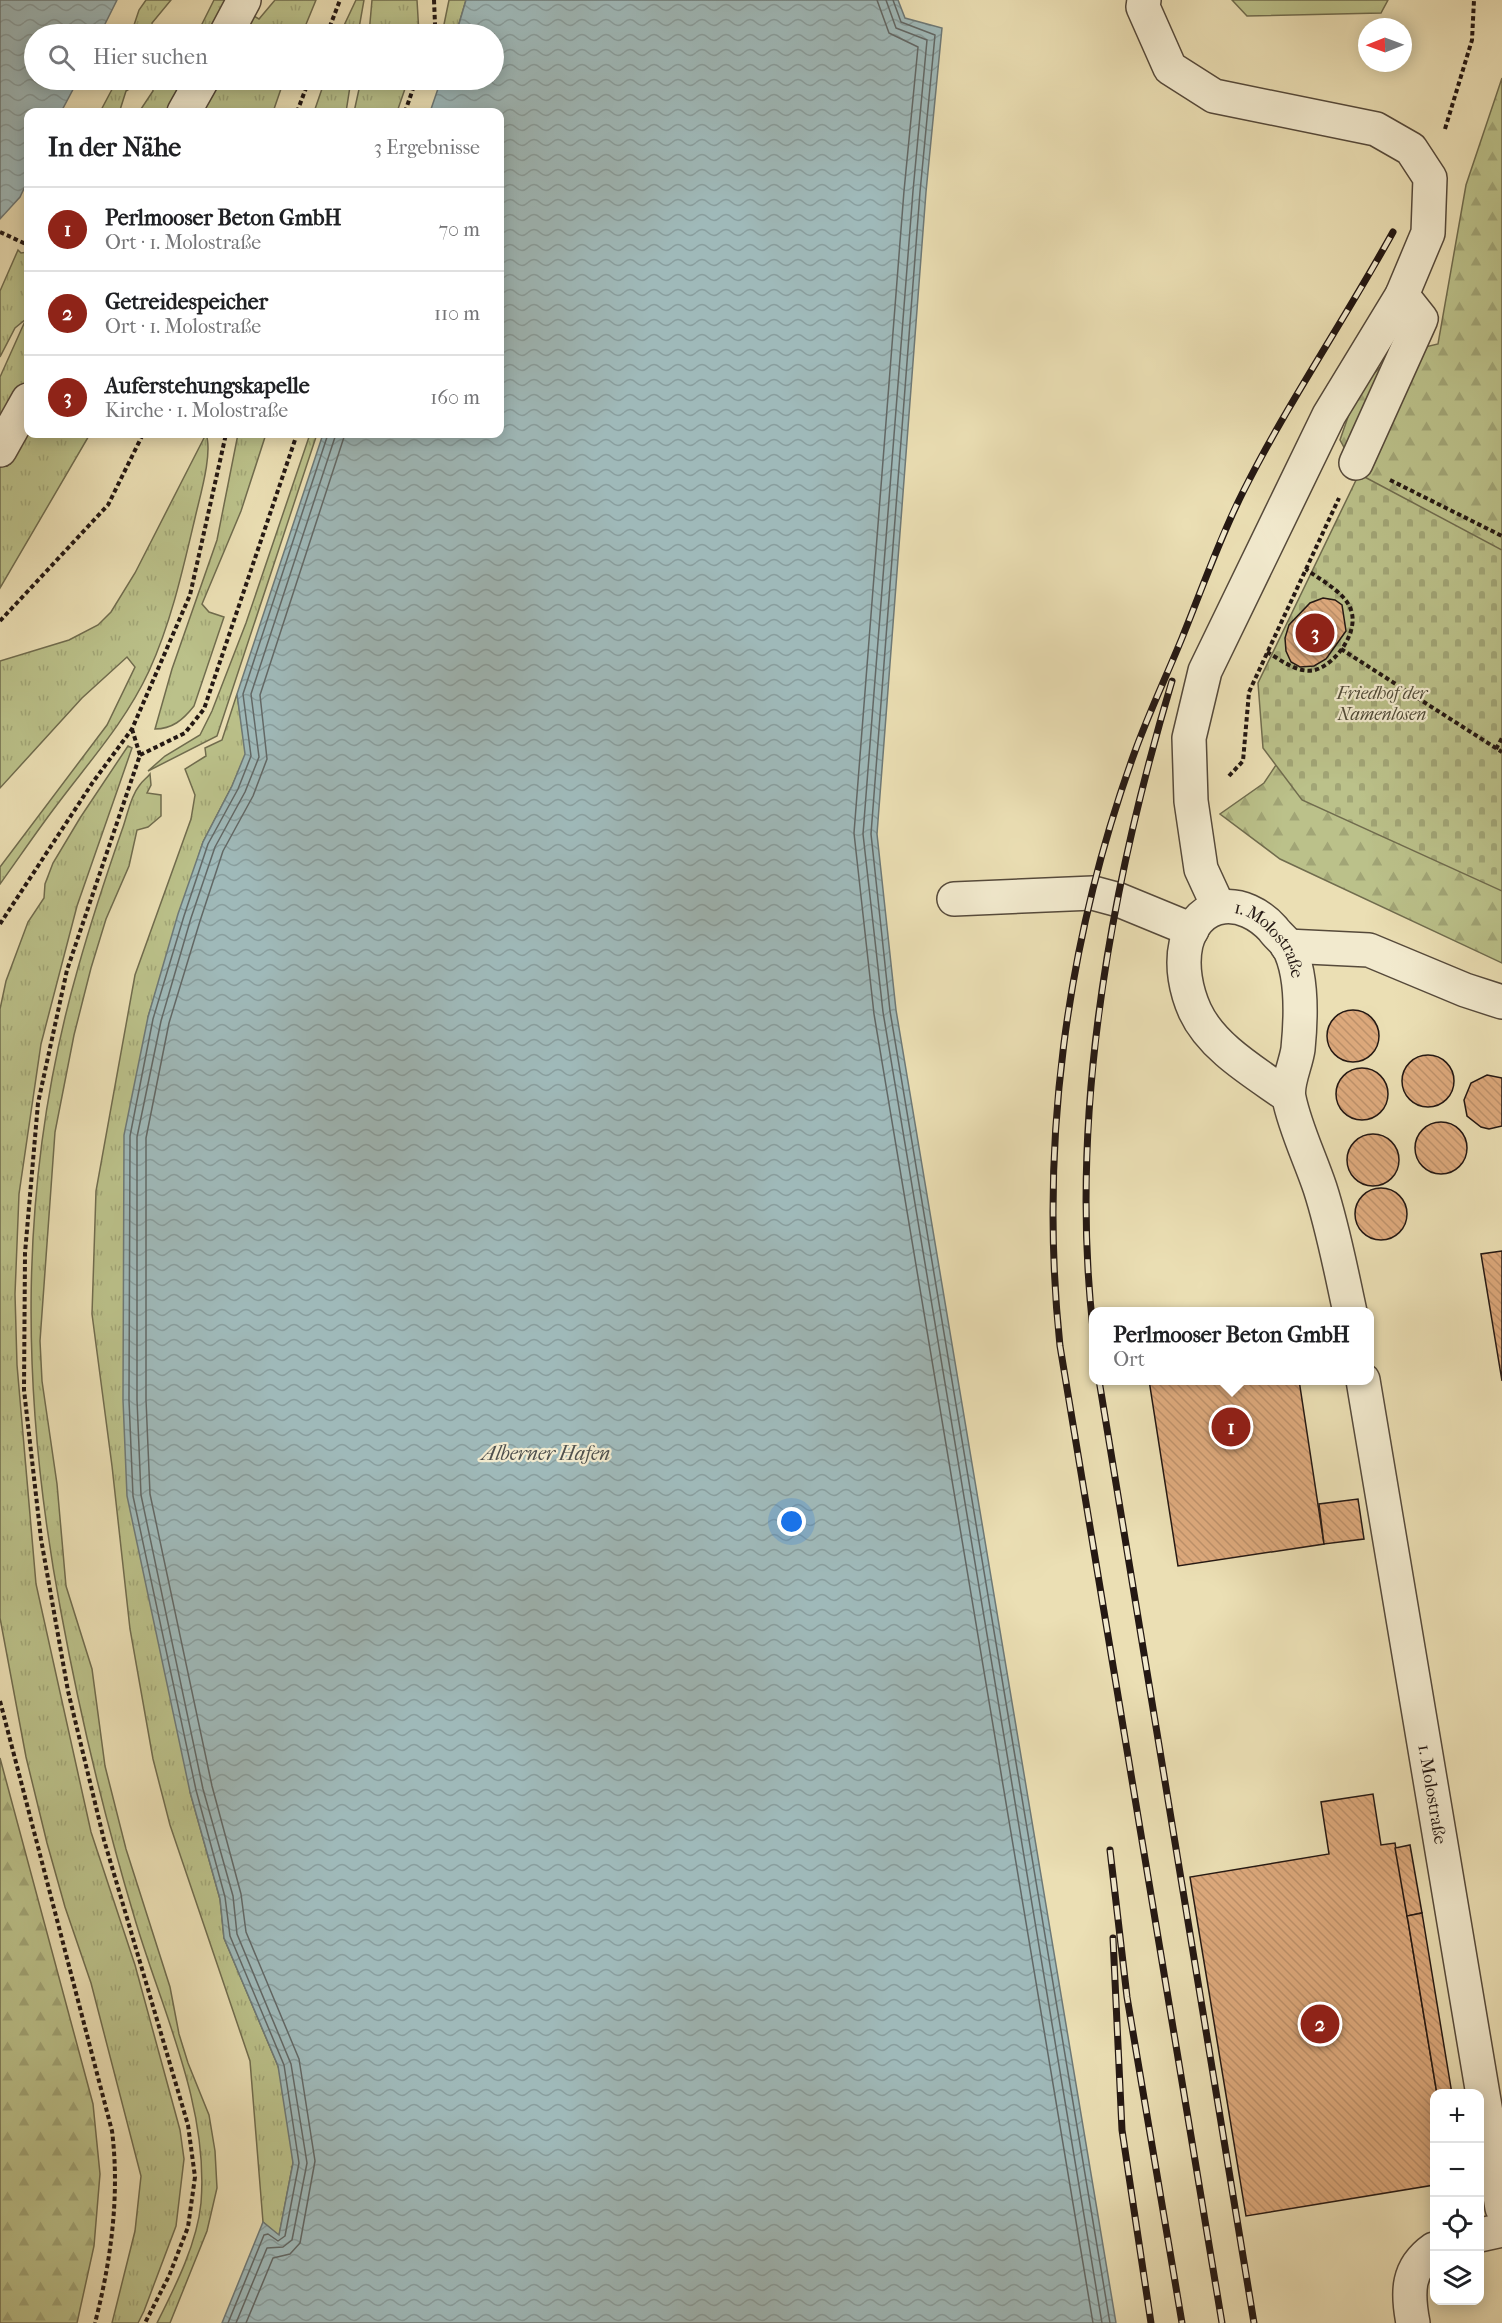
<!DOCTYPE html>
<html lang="de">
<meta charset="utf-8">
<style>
:root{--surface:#fff;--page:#f6f6f6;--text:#202124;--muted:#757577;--line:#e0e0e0;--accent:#8f2418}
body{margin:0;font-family:"IM FELL French Canon",serif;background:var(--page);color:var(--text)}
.controls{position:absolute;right:18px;bottom:18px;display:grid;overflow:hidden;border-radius:12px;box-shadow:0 3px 15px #0003}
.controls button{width:54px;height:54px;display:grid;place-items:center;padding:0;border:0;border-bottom:2px solid var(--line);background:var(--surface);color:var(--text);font:30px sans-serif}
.compass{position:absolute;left:1358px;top:18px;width:54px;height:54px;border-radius:50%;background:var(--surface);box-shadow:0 3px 15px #0003;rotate:269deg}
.you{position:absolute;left:792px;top:1522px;width:21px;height:21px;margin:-15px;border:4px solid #fff;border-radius:50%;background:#1a73e8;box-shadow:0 0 0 9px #1a73e833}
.badge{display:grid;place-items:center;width:39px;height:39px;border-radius:50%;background:var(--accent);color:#fff;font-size:20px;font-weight:700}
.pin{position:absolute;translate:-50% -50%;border:3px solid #fff;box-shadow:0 2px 6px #0006}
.popup{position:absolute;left:1089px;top:1307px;width:285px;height:78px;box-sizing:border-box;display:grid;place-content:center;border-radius:12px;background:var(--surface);filter:drop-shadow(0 2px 4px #0005);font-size:20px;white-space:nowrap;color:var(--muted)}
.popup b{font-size:22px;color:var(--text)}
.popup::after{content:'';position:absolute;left:50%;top:100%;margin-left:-12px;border:12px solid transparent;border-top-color:var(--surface)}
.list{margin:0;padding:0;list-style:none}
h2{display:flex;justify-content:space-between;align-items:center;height:78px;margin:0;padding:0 24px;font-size:26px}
h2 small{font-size:20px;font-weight:400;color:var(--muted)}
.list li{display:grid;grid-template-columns:39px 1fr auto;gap:18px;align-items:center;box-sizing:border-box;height:84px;padding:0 24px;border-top:2px solid var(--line)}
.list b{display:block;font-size:22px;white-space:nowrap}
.list p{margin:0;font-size:20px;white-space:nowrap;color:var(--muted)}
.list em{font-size:20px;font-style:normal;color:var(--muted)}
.icon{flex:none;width:33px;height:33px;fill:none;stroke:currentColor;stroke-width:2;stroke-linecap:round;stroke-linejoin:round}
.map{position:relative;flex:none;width:1502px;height:2323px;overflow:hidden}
.search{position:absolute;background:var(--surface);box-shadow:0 3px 15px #0003;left:24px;top:24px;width:480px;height:66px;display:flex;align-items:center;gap:15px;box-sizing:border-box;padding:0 21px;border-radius:33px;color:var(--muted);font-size:22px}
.panel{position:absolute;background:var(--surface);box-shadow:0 3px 15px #0003;left:24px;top:108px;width:480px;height:330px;border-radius:12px}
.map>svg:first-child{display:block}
</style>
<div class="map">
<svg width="1502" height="2323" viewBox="0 0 1502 2323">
<defs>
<pattern id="grass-tufts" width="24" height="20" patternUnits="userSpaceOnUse" patternTransform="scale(1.5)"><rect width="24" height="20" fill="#bbc18a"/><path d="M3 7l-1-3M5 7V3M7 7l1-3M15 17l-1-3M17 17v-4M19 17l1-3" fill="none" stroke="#a1a576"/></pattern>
<pattern id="forest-firs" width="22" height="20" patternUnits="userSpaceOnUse" patternTransform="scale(1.5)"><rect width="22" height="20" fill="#bbc18a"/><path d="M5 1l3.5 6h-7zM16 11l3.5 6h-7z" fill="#a1a576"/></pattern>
<pattern id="cemetery-stones" width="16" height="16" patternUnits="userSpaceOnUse" patternTransform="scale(1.5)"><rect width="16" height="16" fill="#bbc18a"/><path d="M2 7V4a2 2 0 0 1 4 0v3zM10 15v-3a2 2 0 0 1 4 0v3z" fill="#a1a576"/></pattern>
<pattern id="water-waves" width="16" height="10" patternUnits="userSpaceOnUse" patternTransform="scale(1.5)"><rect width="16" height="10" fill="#9fb9b9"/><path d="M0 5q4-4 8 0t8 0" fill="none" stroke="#899e9e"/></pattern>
<pattern id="building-back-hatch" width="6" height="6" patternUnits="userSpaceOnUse" patternTransform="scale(1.5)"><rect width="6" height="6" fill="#deaa7d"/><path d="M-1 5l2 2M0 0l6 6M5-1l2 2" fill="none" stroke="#be926b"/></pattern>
</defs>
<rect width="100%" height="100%" fill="#ebdfb4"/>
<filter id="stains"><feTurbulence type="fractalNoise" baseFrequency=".00333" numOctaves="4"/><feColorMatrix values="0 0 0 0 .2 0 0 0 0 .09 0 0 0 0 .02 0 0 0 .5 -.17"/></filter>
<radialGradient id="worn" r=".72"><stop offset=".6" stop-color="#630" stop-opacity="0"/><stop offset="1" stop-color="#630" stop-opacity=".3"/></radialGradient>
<!-- grass -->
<g fill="url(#grass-tufts)" stroke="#706c4e" stroke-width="1.5">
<path d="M146 0H171L152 23 153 34H131L139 10Z"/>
<path d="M214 0H224V6L209 34H197Z"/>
<path d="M275 0H316L302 34H242L252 15 259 19Z"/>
<path d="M356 0H364L358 34H340Z"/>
<path d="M372 0H417L419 34H369Z"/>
<path d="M449 0H466L456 34H442Z"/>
<path d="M117 80H143L126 91 120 110 100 112Z"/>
<path d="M146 80H186L169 112H139L153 91 152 80Z"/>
<path d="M216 80H284L273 112H196Z"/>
<path d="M325 80H351L346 112H314Z"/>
<path d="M361 80H408L397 112H354Z"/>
<path d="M18 250 21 253 28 252V383L0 434V377L26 319 15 328 0 357V291Z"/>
<path d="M28 416V434H90L0 588V467Z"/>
<path d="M206 434C213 453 200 496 195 518 183 569 171 623 149 671 125 723 87 764 53 810 35 834 18 859 0 884V867L107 725 135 667 127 657 82 698 0 788V661L69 640 98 625 111 612 135 573Z"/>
<path d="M238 434H266L241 511 202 604 209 612 224 617 194 706C183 720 172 729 155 729L172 669 217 540Z"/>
<path d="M310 434H317L217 736 148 771 165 756 200 735 212 711 246 623Z"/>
<path d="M237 694 246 754 232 786 203 842 148 1017 190 1792 220 1899 224 1938 278 2066 288 2099 293 2163 279 2236 263 2222 250 2061 170 1825 153 1759 130 1629 112 1466 92 1314 96 1191 135 975 191 819 195 795 185 769 206 756 205 748 222 740Z"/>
<path d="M128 746 132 748 77 906 41 1044 19 1194 15 1294 17 1365 36 1584 91 1832 135 1965 180 2130 184 2159 176 2226 144 2311 138 2323H112L135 2231 141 2176 91 1983 65 1907 47 1843 26 1757 0 1618V1009L6 981 28 922 44 898 45 884 53 863 80 818Z"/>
<path d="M150 774 151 785 147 793 161 795V816L148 827 137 830 129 866 106 919 91 968 74 1035 55 1132 40 1341 42 1381 57 1484 66 1586 92 1669 105 1766 126 1849 170 1987 179 2034 188 2063 209 2115 215 2151 217 2188 207 2231 170 2323H157C175 2287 197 2244 201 2203 209 2104 161 2009 134 1916 104 1816 80 1715 61 1612 20 1395 17 1181 78 968 91 922 106 876 122 830 127 817 130 797 139 786 142 781 147 778 150 774Z"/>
</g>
<!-- forest -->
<g fill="url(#forest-firs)" stroke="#706c4e" stroke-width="1.5">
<path d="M1502 78V602L1374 502 1340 440 1357 391 1392 355 1438 344 1466 185Z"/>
<path d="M1304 723 1502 807V963L1280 859 1220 814 1264 783Z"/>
<path d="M0 1758 93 2104 100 2174 94 2246 77 2323H0Z"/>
</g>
<!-- cemetery -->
<path fill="url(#cemetery-stones)" stroke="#706c4e" stroke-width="1.5" d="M1359 474 1502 550V891L1302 800 1263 748 1258 683Z"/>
<!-- garden -->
<path fill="#bbc18a" stroke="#706c4e" stroke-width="1.5" d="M1232 0H1388L1381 13 1247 16Z"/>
<!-- water -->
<g fill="url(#water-waves)" stroke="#6e7977" stroke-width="1.5">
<path d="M0 0H117L100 34H34V80H78L61 112H28V180L20 197 0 219Z"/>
<path d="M466 0H898L905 18 942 28 926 192 877 834 896 1010 1116 2323H222L263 2222 279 2235 293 2163 278 2066 224 1938 220 1899 190 1792 127 1496 123 1400 124 1135 148 1017 178 914 203 842 232 786 245 754 237 694 323 434H500V112H430L441 80H494V34H456Z"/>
</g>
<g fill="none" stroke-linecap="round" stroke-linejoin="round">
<!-- shore -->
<g stroke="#626866" stroke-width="1.5">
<path d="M877 0 889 33 918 47 904 191 854 833 874 1014 1093 2323"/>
<path d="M886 0 896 28 927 40 913 191 863 834 883 1012 1102 2323"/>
<path d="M893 0 901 22 935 35 920 192 871 834 890 1011 1110 2323"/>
<path d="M228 2323 264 2235 268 2234 278 2241 285 2236 299 2163 284 2065 230 1936 225 1897 196 1790 133 1496 129 1400 130 1136 153 1019 184 916 208 844 238 789 251 756 243 694 328 434"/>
<path d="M236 2323 267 2248 283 2247 292 2240 307 2163 291 2064 237 1934 233 1896 203 1789 141 1495 137 1400V1137L161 1021 191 918 215 847 245 792 259 757 251 694 336 434"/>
<path d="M246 2323 273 2258 290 2254 300 2243 315 2161 299 2059 246 1932 241 1894 212 1786 150 1494 146 1400V1138L169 1023 200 921 223 851 253 796 267 759 260 695 345 434"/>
</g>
</g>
<!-- building -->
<g fill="url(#building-back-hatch)" stroke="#241813" stroke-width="1.5">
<path d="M1323 598 1335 600 1342 605 1346 631 1326 659 1314 666 1300 667 1291 662 1286 651 1285 638 1289 625 1310 603Z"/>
<circle cx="1353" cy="1036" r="26"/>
<circle cx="1428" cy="1081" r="26"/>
<circle cx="1362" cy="1094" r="26"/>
<path d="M1487 1075 1502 1078V1126L1489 1129 1481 1127 1467 1116 1464 1100 1471 1083Z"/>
<circle cx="1441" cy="1148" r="26"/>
<circle cx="1373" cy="1160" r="26"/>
<circle cx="1381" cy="1214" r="26"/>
<path d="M1502 1251V1381L1481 1254Z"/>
<path d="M1149 1380H1299L1324 1544 1178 1566Z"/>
<path d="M1358 1499 1364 1539 1324 1544 1319 1504Z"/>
<path d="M1373 1794 1381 1845 1395 1843 1437 2094H1434V2185L1246 2216 1190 1877 1329 1854 1321 1802Z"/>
<path d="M1410 1845 1422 1913 1407 1916 1395 1848Z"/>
<path d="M1422 1913 1452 2094H1437L1408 1921 1407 1916Z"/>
</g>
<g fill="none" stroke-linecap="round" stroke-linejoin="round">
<defs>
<g id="minor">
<path d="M1144 0 1143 7 1170 68 1214 96 1376 129 1411 149 1430 178 1428 233 1402 295 1329 415 1205 671 1189 738 1191 801 1201 869 1218 906"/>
<path d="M226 34 244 0"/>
<path d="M184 112 202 80"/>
<path d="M0 450 28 400"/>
<path d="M1356 463 1421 319 1402 295"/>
<path d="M954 899 1093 893 1119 900 1192 930"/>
<path d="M1287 946 1369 950 1465 990 1502 1002"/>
<path id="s1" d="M1288 1096C1256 1073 1212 1048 1195 1011 1186 991 1181 966 1186 944 1199 897 1244 897 1273 929 1277 935 1284 940 1288 946 1303 974 1301 1019 1298 1049 1296 1064 1286 1084 1289 1098 1295 1128 1310 1158 1320 1188 1333 1228 1341 1271 1350 1312"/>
<path id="s2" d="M1363 1380 1502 2208"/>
<path d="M1480 2235 1502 2230"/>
<path d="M1413 2323C1407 2292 1407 2268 1434 2249"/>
</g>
</defs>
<!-- minor casing -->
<use href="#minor" stroke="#564a3b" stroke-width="36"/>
<!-- path -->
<g stroke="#241813" stroke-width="4" stroke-dasharray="4.5 3" stroke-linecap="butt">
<path d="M327 34 340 0"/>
<path d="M432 34 435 24 434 0"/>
<path d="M297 112 309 80"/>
<path d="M405 112 416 80"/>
<path d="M1445 129 1472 40 1474 0"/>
<path d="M0 232 28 245"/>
<path d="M1390 480 1502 536"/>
<path d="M0 621 108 505 143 434"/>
<path d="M1341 649 1502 752"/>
<path d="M1267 652C1281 660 1298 674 1315 670 1336 664 1359 632 1351 610 1345 592 1320 580 1306 569"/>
<path d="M132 729 140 755 67 970 38 1103 25 1253 24 1390 41 1539 68 1691 104 1840 188 2125 195 2177 188 2227 169 2276 145 2323"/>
<path d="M1496 749 1502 738"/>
<path d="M140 755 185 733 204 709 297 434"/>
<path d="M1229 776 1243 761 1249 692 1339 498"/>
<path d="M0 924 93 782 132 729 190 595 226 434"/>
<path d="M0 1701 112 2131C120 2195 111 2261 95 2323"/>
</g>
<!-- minor -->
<use href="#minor" stroke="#f2eace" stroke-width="33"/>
<defs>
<g id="rail">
<path d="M1093 1329C1069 1116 1111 885 1172 681"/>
<path d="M1099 1380 1254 2323"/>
<path d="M1110 1850 1127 1997 1182 2323"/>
<path d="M1113 1938 1122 2130 1151 2323"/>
<path d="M1222 2323 1060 1346C1039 1147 1066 942 1134 754 1148 715 1166 677 1182 638 1202 589 1220 537 1244 490 1289 401 1345 319 1393 232"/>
</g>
</defs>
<!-- rail casing -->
<use href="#rail" stroke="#241813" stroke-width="7"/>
<!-- rail -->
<use href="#rail" stroke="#f2eace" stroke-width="4.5" stroke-dasharray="14" stroke-linecap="butt"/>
</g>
<g text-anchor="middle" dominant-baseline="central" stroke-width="4.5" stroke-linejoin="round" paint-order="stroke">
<!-- park labels -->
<g font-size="18" font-style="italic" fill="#514b37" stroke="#f2eace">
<text x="1382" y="693">Friedhof der<tspan x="1382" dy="21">Namenlosen</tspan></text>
</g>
<!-- street labels -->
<g font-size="18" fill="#241813" stroke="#f2eace">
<text stroke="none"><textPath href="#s1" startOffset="314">1. Molostraße</textPath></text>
<text stroke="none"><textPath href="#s2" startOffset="420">1. Molostraße</textPath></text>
</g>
<!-- water labels -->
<g font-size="20" font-style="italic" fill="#4f504d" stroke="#f2eace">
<text x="546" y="1453">Alberner Hafen</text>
</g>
</g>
<rect width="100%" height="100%" filter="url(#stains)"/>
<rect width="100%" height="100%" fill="url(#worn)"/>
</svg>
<div class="controls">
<button>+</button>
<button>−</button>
<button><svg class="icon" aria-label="locate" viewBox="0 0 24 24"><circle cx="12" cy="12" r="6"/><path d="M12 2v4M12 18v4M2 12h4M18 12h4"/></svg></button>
<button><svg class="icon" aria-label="layers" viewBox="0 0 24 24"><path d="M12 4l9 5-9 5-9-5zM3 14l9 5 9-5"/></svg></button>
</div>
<svg class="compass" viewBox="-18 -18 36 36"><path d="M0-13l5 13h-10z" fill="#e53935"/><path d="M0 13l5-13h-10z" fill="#757577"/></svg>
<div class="you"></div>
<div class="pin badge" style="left:1231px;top:1427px">1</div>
<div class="popup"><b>Perlmooser Beton GmbH</b>Ort</div>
<div class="pin badge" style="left:1320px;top:2024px">2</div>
<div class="pin badge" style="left:1315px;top:633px">3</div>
<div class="search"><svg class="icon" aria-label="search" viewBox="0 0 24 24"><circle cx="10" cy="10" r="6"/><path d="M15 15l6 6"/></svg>Hier suchen</div>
<section class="panel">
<h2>In der Nähe<small>3 Ergebnisse</small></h2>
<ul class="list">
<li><span class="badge">1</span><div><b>Perlmooser Beton GmbH</b><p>Ort · 1. Molostraße</p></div><em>70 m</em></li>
<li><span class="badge">2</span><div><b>Getreidespeicher</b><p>Ort · 1. Molostraße</p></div><em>110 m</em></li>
<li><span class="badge">3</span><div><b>Auferstehungskapelle</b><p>Kirche · 1. Molostraße</p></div><em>160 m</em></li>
</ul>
</section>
</div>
